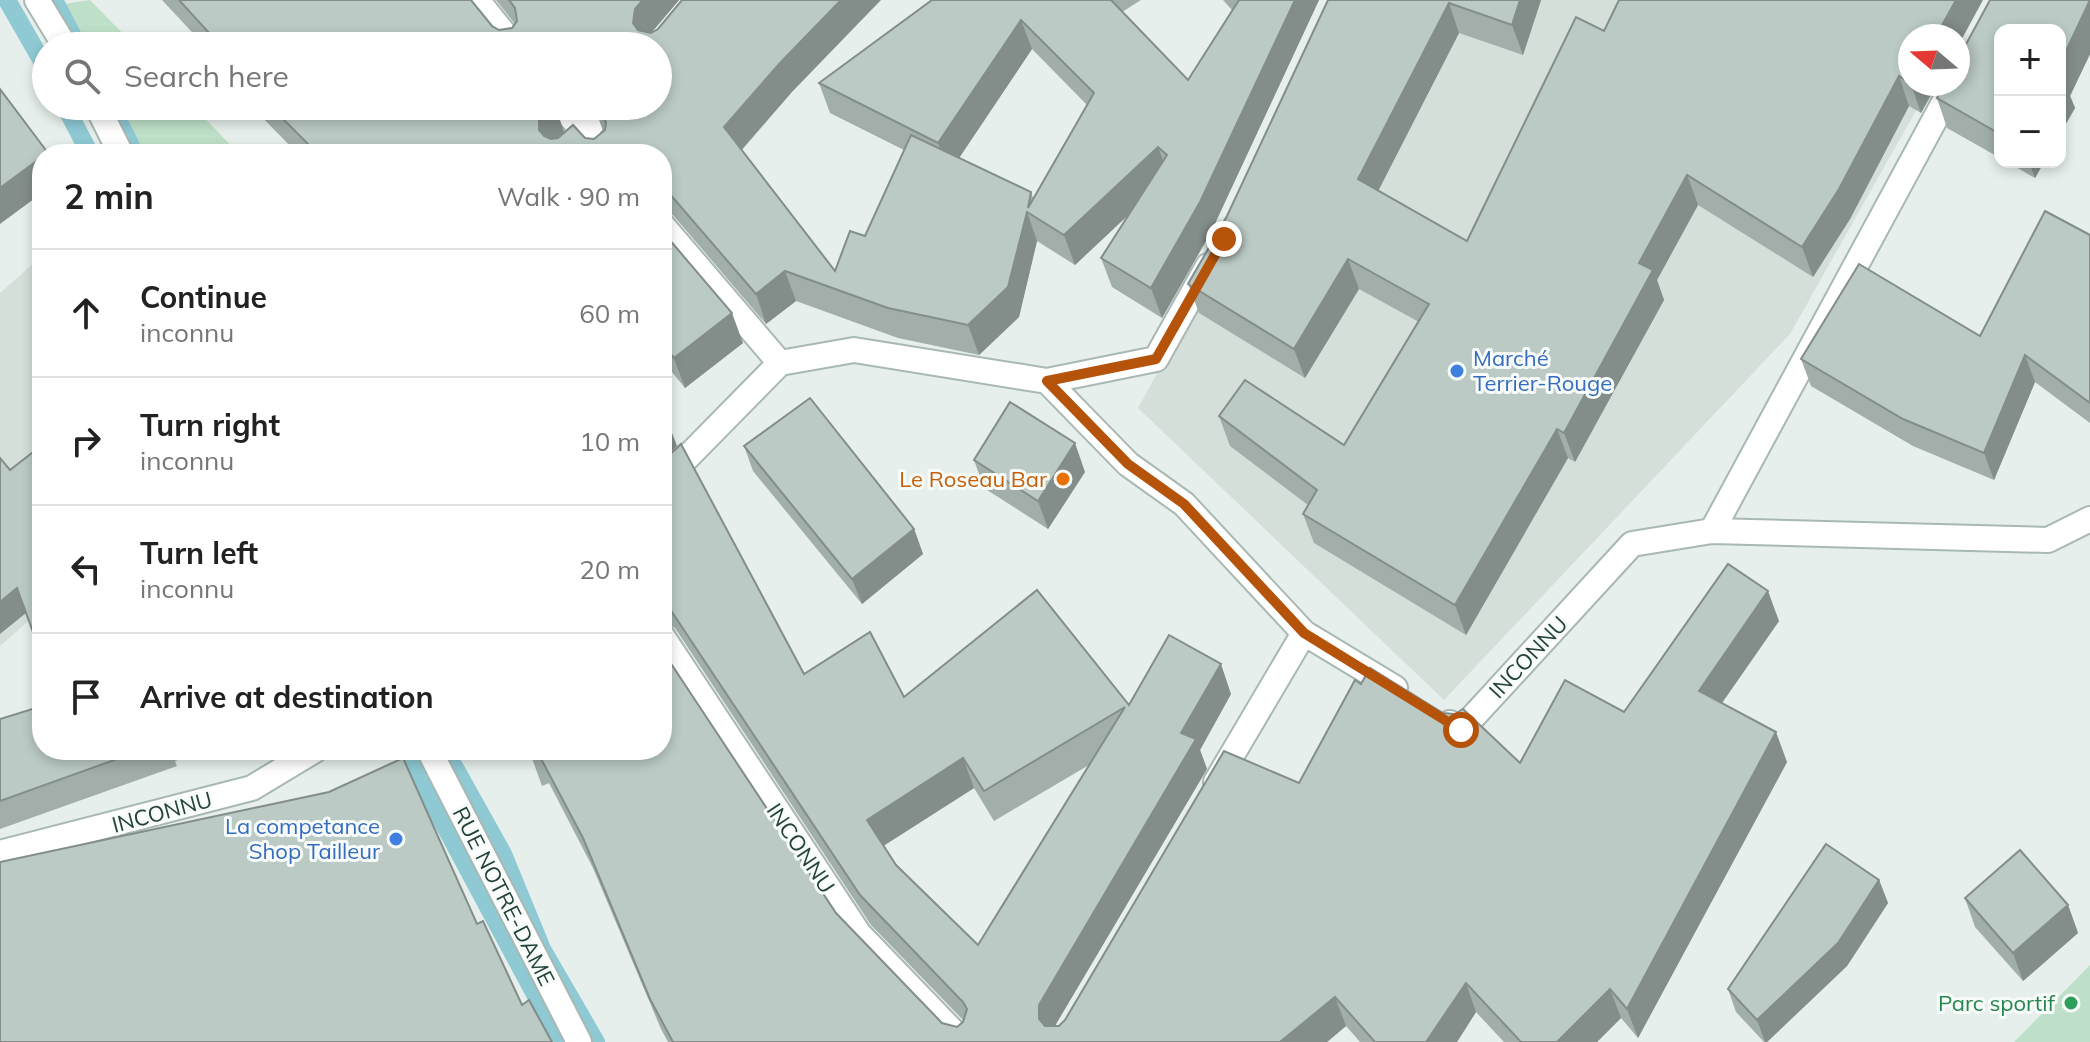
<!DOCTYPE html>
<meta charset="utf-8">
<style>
:root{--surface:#fff;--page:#f2f2f2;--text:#222;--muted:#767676;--line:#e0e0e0}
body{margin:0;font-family:Mulish,sans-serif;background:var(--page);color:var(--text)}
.controls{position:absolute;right:24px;top:24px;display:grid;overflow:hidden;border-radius:16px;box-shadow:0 4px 12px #0003}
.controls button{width:72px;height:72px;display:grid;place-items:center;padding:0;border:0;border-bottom:2px solid var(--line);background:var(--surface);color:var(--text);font:40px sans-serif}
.compass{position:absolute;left:1898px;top:24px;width:72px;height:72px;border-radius:50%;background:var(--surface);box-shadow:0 4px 12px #0003;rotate:289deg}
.stop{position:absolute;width:24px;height:24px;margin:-18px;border:6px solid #b45309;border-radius:50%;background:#fff}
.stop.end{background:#b45309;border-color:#fff;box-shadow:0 2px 8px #0008}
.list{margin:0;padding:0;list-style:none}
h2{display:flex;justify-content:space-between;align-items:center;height:104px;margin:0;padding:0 32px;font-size:34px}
h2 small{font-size:26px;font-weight:400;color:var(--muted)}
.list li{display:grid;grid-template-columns:52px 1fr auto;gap:24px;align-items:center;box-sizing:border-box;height:128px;padding:0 32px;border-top:2px solid var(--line)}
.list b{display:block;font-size:30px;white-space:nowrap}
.list p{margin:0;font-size:26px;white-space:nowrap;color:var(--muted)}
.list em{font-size:26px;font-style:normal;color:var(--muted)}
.icon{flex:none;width:44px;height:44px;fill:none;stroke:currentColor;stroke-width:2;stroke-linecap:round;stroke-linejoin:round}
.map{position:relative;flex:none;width:2090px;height:1042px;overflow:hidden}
.search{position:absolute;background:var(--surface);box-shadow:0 4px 12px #0003;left:32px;top:32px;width:640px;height:88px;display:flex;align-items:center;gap:20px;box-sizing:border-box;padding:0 28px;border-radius:44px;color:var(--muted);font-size:30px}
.panel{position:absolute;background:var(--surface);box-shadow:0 4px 12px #0003;left:32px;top:144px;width:640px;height:616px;border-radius:32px}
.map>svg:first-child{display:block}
</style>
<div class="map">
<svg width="2090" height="1042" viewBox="0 0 2090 1042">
<rect width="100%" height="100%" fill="#e6efeb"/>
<!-- built -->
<g fill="#d4dfda">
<path d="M1363 0H1974L1910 36V84H1931L1790 334 1444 700 1138 408Z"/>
<path d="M42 256V609L0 646V293Z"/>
</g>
<!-- green -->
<g fill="#bfe0c8">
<path d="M90 0 135 46H79L57 5Z"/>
<path d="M110 106H193L239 154H136Z"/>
<path d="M2090 965V1042H2014Z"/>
</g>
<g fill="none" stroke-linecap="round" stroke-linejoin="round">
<!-- stream -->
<g stroke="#8ec9d4" stroke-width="18">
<path d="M7 0 46 68"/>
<path d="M54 0 78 46"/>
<path d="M65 106 90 154"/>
<path d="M111 106 135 154"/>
<path d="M445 750 503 854 542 949 596 1042"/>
<path d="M411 763 544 1011 558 1042"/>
</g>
<defs>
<g id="minor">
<path d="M37 0 65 46"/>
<path d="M477 0 514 46"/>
<path d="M97 106 121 154"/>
<path d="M562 106 602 154"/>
<path d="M564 154 608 106"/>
<path d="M662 225 780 363"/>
<path d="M1047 381 1156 359 1208 266"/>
<path d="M662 483 780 363 854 350 1047 381 1128 464 1184 504 1304 633 1395 688"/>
<path d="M1712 531 1954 84"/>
<path d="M662 636 859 934 963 1042"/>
<path d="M1450 723 1461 730 1632 544 1712 531 2048 540 2090 519"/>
<path d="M429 750 579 1042"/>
<path d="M1216 782 1304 633"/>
<path d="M0 853 252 788 315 750"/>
</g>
</defs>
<!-- minor casing -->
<use href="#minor" stroke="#a8b8b2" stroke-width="28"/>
<!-- minor -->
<use href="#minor" stroke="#fff" stroke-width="24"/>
</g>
<!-- wall -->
<g fill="#a1aea9" fill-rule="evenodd">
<path d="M162 0H471L492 26 499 30 512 28 515 24 496 0H679L652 32 791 93 742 150 835 271 865 236 904 150 830 113 819 83 932 0H1141L1122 12 1188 80 1232 10 1223 0H1319L1211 232 1162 318 1112 287 1101 258 1130 213 1075 265 1037 241 1019 317 979 355 898 338 796 301 766 324 673 215 662 211V154H298L251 106H555L564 132 560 137 594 139 603 131 594 106H658V46H205ZM1032 49 1087 105 1033 198 1031 192 959 158Z"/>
<path d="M1328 0H1541L1523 55 1459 33 1378 190 1467 241 1604 31 1910 36V84H1937L1921 113 1909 106 1850 219 1813 277 1698 205 1657 280 1664 300 1575 462 1568 458 1466 635 1314 543 1303 514 1308 505 1230 446 1219 416 1344 445 1419 322 1359 289 1305 378 1199 313 1188 284 1227 216Z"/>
<path d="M1990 0H2090V54L2070 96 2075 108 2060 134V30H2000V158L1947 128 1937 98 1944 84H1958V59Z"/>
<path d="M2007 162H2044L2035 178Z"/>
<path d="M662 231 743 343 685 388 667 366 662 370Z"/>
<path d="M2090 235V423L2035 382 1994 480 1913 446 1811 386 1801 359 1980 336Z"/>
<path d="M744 446 914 529 923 554 862 604 753 471Z"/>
<path d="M974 460 1085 472 1048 529 984 488Z"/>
<path d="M662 462 804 674 904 697 1129 705 1231 694 1200 750 1207 769 1055 1026H1059L1299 783 1520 763 1624 712 1779 621 1722 703 1787 762 1638 1038 1621 1018 1597 1042H1504L1476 1012 1457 1042H1360L1346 1026 1327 1042H668L661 1029 593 868 549 783 542 786 529 750H662L836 913 942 1023 957 1027 964 1021 871 925 675 628 662 621ZM1089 765 978 945 896 865 883 846 974 788 994 821Z"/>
<path d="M0 719 42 750H205L175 761 177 766 0 829Z"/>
<path d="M1879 880 1888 903 1847 966 1767 1042H1764L1736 1012 1728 989Z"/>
<path d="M1965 898 2068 905 2078 933 2023 981 1975 927Z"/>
</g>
<!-- shaded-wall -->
<g fill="#838d89">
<path d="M643 0H679L646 39 645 46 633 23 635 9Z"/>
<path d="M841 0H881L791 93 735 157 724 127 780 63Z"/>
<path d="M1295 0H1319L1211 232 1162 318 1151 288Z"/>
<path d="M1520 0H1541L1523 55 1512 25Z"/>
<path d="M1956 0H1983L1958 46V36H1936Z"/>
<path d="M2090 2V54L2070 96 2075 108 2060 134V64Z"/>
<path d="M1449 3 1459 33 1369 209 1358 179Z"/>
<path d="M1021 20 1032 49 949 173 938 143Z"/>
<path d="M1899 76 1909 106 1850 219 1813 277 1802 247Z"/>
<path d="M1911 84H1937L1921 113Z"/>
<path d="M550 106H555L564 132 550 150 539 130V120Z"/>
<path d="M1158 147 1169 177 1075 265 1064 235Z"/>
<path d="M42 157V193L0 224V188Z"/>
<path d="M2029 162H2044L2035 178Z"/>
<path d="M1687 175 1698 205 1657 280 1664 300 1575 462 1564 433 1639 263Z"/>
<path d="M1027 212 1037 241 1019 317 979 355 968 325Z"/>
<path d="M1348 259 1359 289 1305 378 1294 349Z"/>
<path d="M785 271 796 301 766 324 756 294Z"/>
<path d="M732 313 743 343 685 388 674 358Z"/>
<path d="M662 352 667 366 662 370Z"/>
<path d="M2025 355 2035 382 1994 480 1984 453Z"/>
<path d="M666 417 677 446 662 462V421Z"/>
<path d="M1557 429 1568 458 1466 635 1455 605Z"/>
<path d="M1075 443 1085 472 1048 529 1038 501Z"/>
<path d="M914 529 923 554 862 604 852 579Z"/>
<path d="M17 588 26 613 0 634V602Z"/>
<path d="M1768 591 1779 621 1710 720 1699 691Z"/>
<path d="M1221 664 1231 694 1200 750 1207 769 1050 1034 1039 1019V1005L1181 733Z"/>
<path d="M1776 732 1787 762 1638 1038 1627 1009Z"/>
<path d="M963 758 974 788 877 850 867 820Z"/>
<path d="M1879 880 1888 903 1847 966 1767 1042H1765L1757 1020Z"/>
<path d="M2068 905 2078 933 2023 981 2013 953Z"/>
<path d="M1466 983 1476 1012 1457 1042H1426Z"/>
<path d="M1610 989 1621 1018 1597 1042H1557Z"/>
<path d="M1335 997 1346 1026 1327 1042H1280Z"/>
</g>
<!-- building -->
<g fill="#bbcac4" stroke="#838d89" stroke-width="2" fill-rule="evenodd">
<path d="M179 0H471L492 26 499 30 512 28 517 21 515 8 509 0H643L635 9 633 23 638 30 651 33 658 29 682 0H841L780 63 724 127 835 271 850 231 865 236 911 135 1031 192 1028 208 1094 93 1021 20 938 143 819 83 932 0H1111L1188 80 1239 0H1295L1200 202 1151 288 1101 258 1167 155 1158 147 1064 235 1027 212 1008 287 968 325 888 308 785 271 756 294 662 185V154H318L270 106H550L539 120V130L544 136 551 139 558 138 573 125 585 138 594 139 605 130 606 122 595 106H658V46H221Z"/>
<path d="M1328 0H1520L1512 25 1449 3 1358 179 1467 241 1576 17 1604 31 1619 0H1956L1936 36H1910V83L1899 76 1839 189 1802 247 1687 175 1639 263 1653 270 1564 433 1557 429 1455 605 1303 514 1317 490 1219 416 1245 380 1344 445 1429 304 1348 259 1294 349 1188 284 1227 216Z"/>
<path d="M1990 0H2090L2060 64V30H2000V134L1937 98 1944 84H1958V59Z"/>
<path d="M0 89 48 153 42 154V157L0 188Z"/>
<path d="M2045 211 2090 235V403L2025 355 1984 453 1903 419 1801 359 1859 264 1980 336Z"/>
<path d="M662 231 732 313 674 358 662 343Z"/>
<path d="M810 398 914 529 852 579 744 446Z"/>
<path d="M1010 402 1075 443 1038 501 974 460Z"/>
<path d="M662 409 666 417 662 421Z"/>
<path d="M681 444 804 674 870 632 904 697 1037 590 1129 705 1169 635 1221 664 1181 733 1196 739 1039 1005V1019L1045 1026H1059L1065 1020 1224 751 1299 783 1355 680 1361 684 1370 668 1443 713 1455 714 1463 709 1520 763 1565 680 1624 712 1728 564 1768 591 1699 691 1776 732 1627 1009 1610 989 1557 1042H1521L1466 983 1426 1042H1375L1335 997 1280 1042H673L650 999 583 838 538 753 531 756 529 750H662V650L836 913 942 1023 957 1027 963 1022 967 1009 963 1002 860 895 662 597V462ZM1125 707 978 945 896 865 867 820 963 758 984 791Z"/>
<path d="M42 445V657L17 588 0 602V458L10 470Z"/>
<path d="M42 706V750H142L0 801V719Z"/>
<path d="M403 758 477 924 483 921 522 1005 529 1000 552 1042H0V862L329 792Z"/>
<path d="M1826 844 1879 880 1838 943 1757 1020 1728 989Z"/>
<path d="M2020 850 2068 905 2013 953 1965 898Z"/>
</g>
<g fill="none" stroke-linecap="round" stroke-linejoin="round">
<!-- route -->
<path stroke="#b45309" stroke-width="10" d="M1224 239 1156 359 1047 381 1128 464 1184 504 1304 633 1461 730"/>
</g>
<!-- markers -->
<g fill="#3f7fe0" stroke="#f7fbf9" stroke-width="3">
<circle cx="1457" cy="371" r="8"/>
<circle cx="396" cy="839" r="8"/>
</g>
<circle fill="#e8710a" stroke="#f7fbf9" stroke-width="3" cx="1063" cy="479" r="8"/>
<circle fill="#2e9e5b" stroke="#f7fbf9" stroke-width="3" cx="2071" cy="1003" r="8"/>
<g text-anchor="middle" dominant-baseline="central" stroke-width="6" stroke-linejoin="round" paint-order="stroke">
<!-- shop labels -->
<g font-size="22" fill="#366cbe" stroke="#f7fbf9" text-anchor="start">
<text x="1473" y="358">Marché<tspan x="1473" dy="25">Terrier-Rouge</tspan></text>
<text x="380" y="826" text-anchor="end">La competance<tspan x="380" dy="25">Shop Tailleur</tspan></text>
</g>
<!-- food labels -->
<g font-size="22" fill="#c56008" stroke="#f7fbf9" text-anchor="end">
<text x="1047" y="479">Le Roseau Bar</text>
</g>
<!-- street labels -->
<g font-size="22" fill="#24423a" stroke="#f7fbf9">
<text transform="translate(1528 657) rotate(-47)">INCONNU</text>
<text transform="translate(162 812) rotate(-15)">INCONNU</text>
<text transform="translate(801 848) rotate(56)">INCONNU</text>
<text transform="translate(504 896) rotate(63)">RUE NOTRE-DAME</text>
</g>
<!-- leisure labels -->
<g font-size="22" fill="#27864d" stroke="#f7fbf9" text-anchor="end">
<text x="2055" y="1003">Parc sportif</text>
</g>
</g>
</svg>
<div class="controls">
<button>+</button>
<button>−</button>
</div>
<svg class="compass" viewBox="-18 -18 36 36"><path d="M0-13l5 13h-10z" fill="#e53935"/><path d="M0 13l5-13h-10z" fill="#767676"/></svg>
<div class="stop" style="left:1461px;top:730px"></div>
<div class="stop end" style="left:1224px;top:239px"></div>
<div class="search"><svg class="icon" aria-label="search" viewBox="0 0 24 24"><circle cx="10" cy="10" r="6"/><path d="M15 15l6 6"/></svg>Search here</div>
<section class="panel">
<h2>2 min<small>Walk · 90 m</small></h2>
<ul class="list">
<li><svg class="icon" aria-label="ahead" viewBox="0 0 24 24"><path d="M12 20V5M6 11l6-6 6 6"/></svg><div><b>Continue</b><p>inconnu</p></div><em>60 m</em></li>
<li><svg class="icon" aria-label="right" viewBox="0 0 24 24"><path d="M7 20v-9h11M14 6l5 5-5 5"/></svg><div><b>Turn right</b><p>inconnu</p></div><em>10 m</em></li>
<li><svg class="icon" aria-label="left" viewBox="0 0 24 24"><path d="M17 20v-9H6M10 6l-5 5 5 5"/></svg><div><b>Turn left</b><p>inconnu</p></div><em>20 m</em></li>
<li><svg class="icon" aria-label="arrive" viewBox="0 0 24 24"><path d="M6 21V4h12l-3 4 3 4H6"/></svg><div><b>Arrive at destination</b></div></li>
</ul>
</section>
</div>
